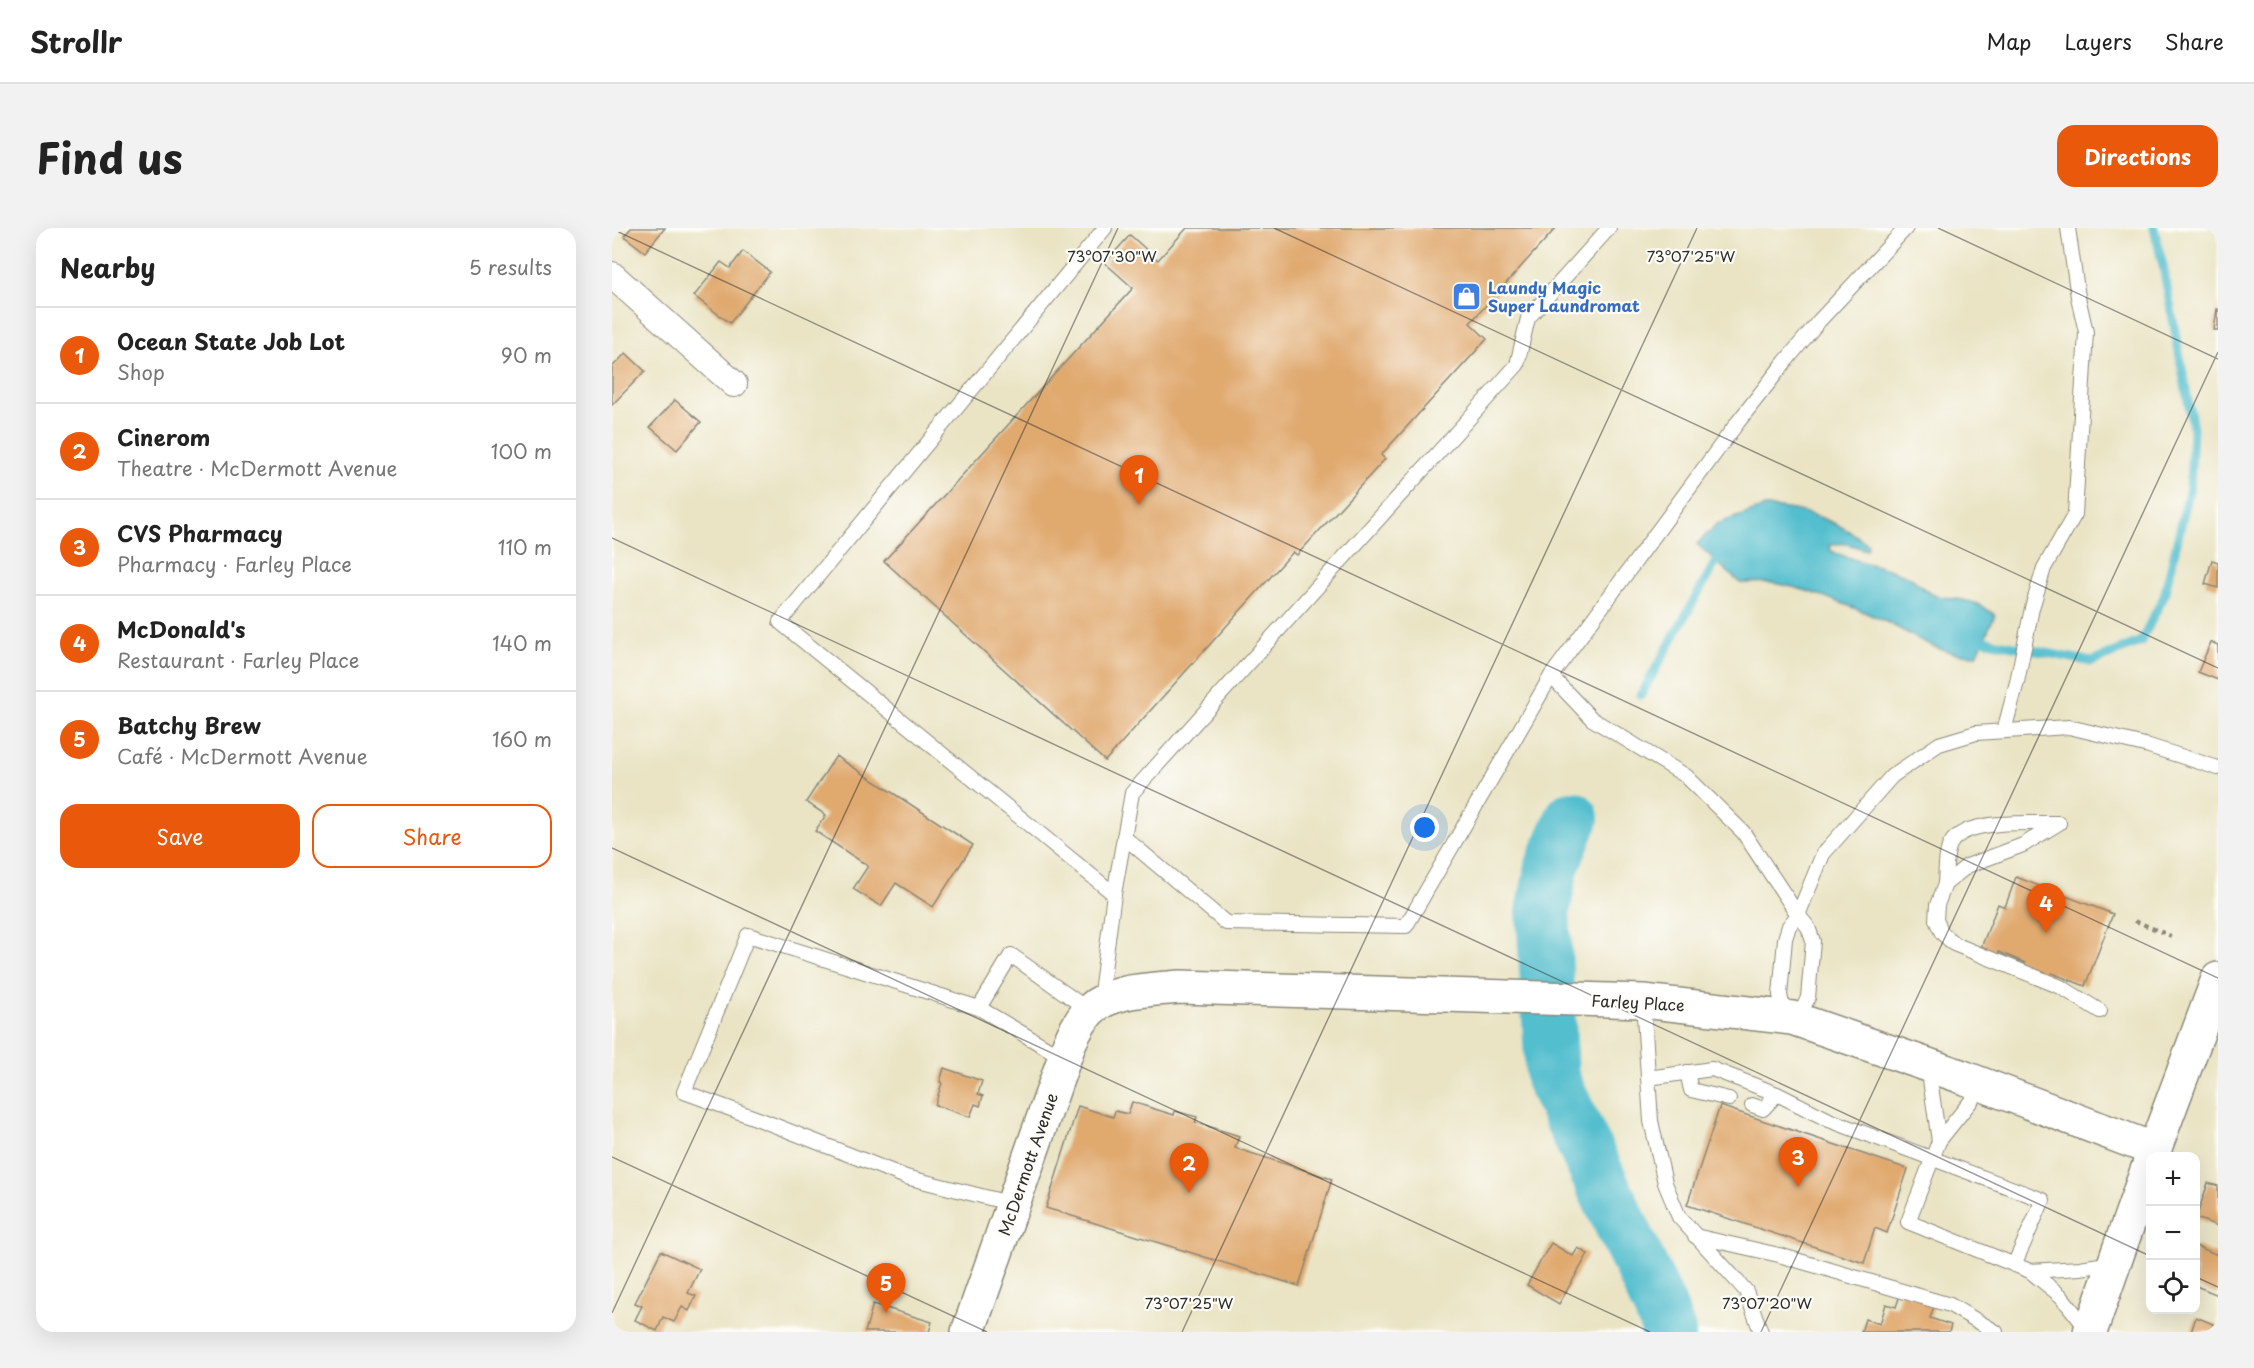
<!DOCTYPE html>
<meta charset="utf-8">
<style>
:root{--surface:#fff;--page:#f2f2f2;--text:#222;--muted:#767676;--line:#e0e0e0;--accent:#ea580c}
body{margin:0;font-family:"Playpen Sans",sans-serif;background:var(--page);color:var(--text)}
.controls{position:absolute;right:18px;bottom:18px;display:grid;overflow:hidden;border-radius:12px;box-shadow:0 6px 24px #0002}
.controls button{width:54px;height:54px;display:grid;place-items:center;padding:0;border:0;border-bottom:2px solid var(--line);background:var(--surface);color:var(--text);font:30px sans-serif}
.you{position:absolute;left:813px;top:600px;width:21px;height:21px;margin:-15px;border:4px solid #fff;border-radius:50%;background:#1a73e8;box-shadow:0 0 0 9px #1a73e833}
.badge{display:grid;place-items:center;width:39px;height:39px;border-radius:50%;background:var(--accent);color:#fff;font-size:20px;font-weight:700}
.pin{position:absolute;translate:-50% -50px;filter:drop-shadow(0 2px 3px #0008)}
.pin::after{content:'';position:absolute;top:32px;width:21px;height:18px;background:inherit;clip-path:polygon(0 0,100% 0,50% 100%)}
.list{margin:0;padding:0;list-style:none}
h2{display:flex;justify-content:space-between;align-items:center;height:78px;margin:0;padding:0 24px;font-size:26px}
h2 small{font-size:20px;font-weight:400;color:var(--muted)}
.list li{display:grid;grid-template-columns:39px 1fr auto;gap:18px;align-items:center;box-sizing:border-box;height:96px;padding:0 24px;border-top:2px solid var(--line)}
.list b{display:block;font-size:22px;white-space:nowrap}
.list p{margin:0;font-size:20px;white-space:nowrap;color:var(--muted)}
.list em{font-size:20px;font-style:normal;color:var(--muted)}
.actions{display:flex;gap:12px;padding:18px 24px}
.actions a{flex:1;padding:14px 0;border:2px solid var(--accent);border-radius:18px;text-align:center;font-size:21px;color:var(--accent)}
.actions .main{background:var(--accent);color:#fff}
.icon{flex:none;width:33px;height:33px;fill:none;stroke:currentColor;stroke-width:2;stroke-linecap:round;stroke-linejoin:round}
.map{position:relative;flex:none;width:1606px;height:1104px;overflow:hidden;border-radius:18px}
header{display:flex;align-items:center;gap:36px;box-sizing:border-box;height:84px;padding:0 30px;background:var(--surface);border-bottom:2px solid var(--line)}
header strong{font-size:28px}
nav{display:flex;gap:33px;margin-inline-start:auto;font-size:21px}
.intro{display:flex;align-items:center;justify-content:space-between;box-sizing:border-box;height:144px;padding:0 36px}
h1{margin:0;font-size:42px}
.button{padding:15px 27px;border-radius:18px;background:var(--accent);color:#fff;font-size:21px;font-weight:700}
main{display:flex;gap:36px;padding:0 36px}
aside{flex:1;background:var(--surface);border-radius:18px;box-shadow:0 6px 24px #0002}
.map>svg:first-child{display:block}
</style>
<header>
<strong>Strollr</strong>
<nav><a>Map</a><a>Layers</a><a>Share</a></nav>
</header>
<div class="intro"><h1>Find us</h1><a class="button">Directions</a></div>
<main>
<aside>
<h2>Nearby<small>5 results</small></h2>
<ul class="list">
<li><span class="badge">1</span><div><b>Ocean State Job Lot</b><p>Shop</p></div><em>90 m</em></li>
<li><span class="badge">2</span><div><b>Cinerom</b><p>Theatre · McDermott Avenue</p></div><em>100 m</em></li>
<li><span class="badge">3</span><div><b>CVS Pharmacy</b><p>Pharmacy · Farley Place</p></div><em>110 m</em></li>
<li><span class="badge">4</span><div><b>McDonald's</b><p>Restaurant · Farley Place</p></div><em>140 m</em></li>
<li><span class="badge">5</span><div><b>Batchy Brew</b><p>Café · McDermott Avenue</p></div><em>160 m</em></li>
</ul>
<div class="actions"><a class="main">Save</a><a>Share</a></div>
</aside>
<div class="map">
<svg width="1606" height="1104" viewBox="0 0 1606 1104">
<rect width="100%" height="100%" fill="#fdfcf7"/>
<filter id="ink" filterUnits="userSpaceOnUse"><feTurbulence type="fractalNoise" baseFrequency=".0167" numOctaves="2"/><feDisplacementMap in="SourceGraphic" scale="12" xChannelSelector="R" yChannelSelector="G"/><feConvolveMatrix kernelMatrix="1 2 1 2 8 2 1 2 1" color-interpolation-filters="sRGB"/></filter>
<filter id="wash" filterUnits="userSpaceOnUse"><feTurbulence type="fractalNoise" baseFrequency=".008" numOctaves="4" result="noise"/><feDisplacementMap in="SourceGraphic" scale="24" xChannelSelector="R" yChannelSelector="G"/><feGaussianBlur stdDeviation="1.35" result="paint"/><feColorMatrix in="noise" values="0 0 0 0 0 0 0 0 0 0 0 0 0 0 0 0 0 1.4 0 .05"/><feComposite in="paint" operator="in"/></filter>
<g filter="url(#wash)">
<rect width="100%" height="100%" fill="#eae4c5"/>
<!-- water -->
<path fill="#53bece" stroke="#3f747c" stroke-width="1.5" d="M1153 279C1193 280 1225 293 1256 316L1254 322C1242 318 1230 312 1218 318L1219 323C1245 335 1270 337 1295 348 1305 352 1312 364 1322 367 1349 374 1358 368 1383 387L1365 427C1322 427 1302 406 1266 390 1236 377 1192 359 1160 355 1150 354 1139 355 1128 355L1085 316 1105 296Z"/>
<g fill="none" stroke-linecap="round" stroke-linejoin="round">
<!-- stream -->
<g stroke="#53bece" stroke-width="9">
<path d="M1361 410 1480 434 1529 413 1552 368 1578 259 1581 200 1551 38 1542 0"/>
<path d="M1029 467 1104 333 1115 329"/>
</g>
<!-- river -->
<path stroke="#53bece" stroke-width="54" d="M960 590 940 638 931 684 940 850 1048 1079 1057 1104"/>
</g>
<g id="blocks">
<!-- building -->
<g fill="#e0a96e">
<path d="M19 0H53L33 24 12 8Z"/>
<path d="M575 0H944L858 95 875 111 769 227 773 231 685 327 681 324 493 533 272 333 521 60 493 35 518 7 546 32Z"/>
<path d="M131 23 158 44 118 95 82 68 109 34 118 40Z"/>
<path d="M1605 81H1606V102H1602Z"/>
<path d="M14 125 33 143 0 177V139Z"/>
<path d="M63 172 89 194 65 222 38 199Z"/>
<path d="M1600 332 1606 334V360L1593 356Z"/>
<path d="M1599 414 1606 417V452L1586 444Z"/>
<path d="M224 528 361 617 321 679 284 655 269 678 241 661 256 638 203 603 214 587 194 574Z"/>
<path d="M1404 649 1501 686 1473 758 1440 745 1436 753 1410 743 1413 735 1387 724 1384 731 1367 725 1386 676 1393 679Z"/>
<path d="M332 840 370 853 366 866 371 868 368 878 363 876 358 889 323 877 330 855 328 854Z"/>
<path d="M520 874 562 887 563 883 585 889 583 894 627 908 623 920 720 951 687 1058 434 980 466 878 501 889 503 883 516 886Z"/>
<path d="M1108 878 1296 941 1275 1005 1263 1000 1252 1035 1075 977Z"/>
<path d="M1596 955 1606 958V998L1584 990Z"/>
<path d="M939 1015 961 1028 966 1020 976 1026 947 1076 915 1057Z"/>
<path d="M1584 1018 1606 1027V1067L1584 1058Z"/>
<path d="M49 1023 88 1041 76 1065 84 1068 77 1083 70 1079 62 1094 51 1089 45 1103 23 1092 30 1078 23 1075Z"/>
<path d="M1289 1064 1323 1075 1318 1090 1339 1097 1337 1104H1249L1253 1091 1268 1096 1274 1076 1284 1079Z"/>
<path d="M261 1076 320 1094 317 1104H253Z"/>
<path d="M1584 1089 1606 1098V1104H1579Z"/>
</g>
</g>
</g>
<g filter="url(#ink)">
<use href="#blocks" fill-opacity="0" stroke="#8a8878" stroke-width="1.5"/>
<g fill="none" stroke-linecap="round" stroke-linejoin="round">
<defs>
<g id="service">
<path d="M493 0 168 394 502 666"/>
<path d="M939 448 980 491 1074 548 1131 604 1186 687 1196 699 1201 713 1196 770 1190 782 1180 790 1171 780 1168 767 1173 711 1177 698 1186 687 1211 626 1280 548 1327 516 1364 505 1457 499 1537 518 1606 540"/>
<path d="M1392 503 1405 454 1420 380 1432 340 1463 286 1474 104 1466 69 1456 0"/>
<path d="M1447 595 1411 617 1355 638 1333 656 1325 677 1324 692 1330 705 1342 716 1449 759 1488 783"/>
<path d="M512 609 614 695 794 698 939 448 1126 194 1173 134 1207 93 1294 0"/>
<path d="M1333 656C1334 644 1333 630 1337 619 1348 589 1418 596 1445 595"/>
<path d="M488 772 502 666 520 565 905 137 916 90 997 0"/>
<path d="M1031 773 1039 893 1053 955 1067 989 1134 1063 1149 1104"/>
<path d="M367 780 452 830"/>
<path d="M1316 838 1327 913"/>
<path d="M1075 844 1079 862 1117 871"/>
<path d="M1036 850 1100 841 1165 866 1217 892 1431 972 1402 1037"/>
<path d="M1371 858 1327 913 1296 994 1418 1043 1449 1068 1476 1102"/>
<path d="M1140 877 1151 881 1165 866"/>
<path d="M401 976 294 949 149 892 72 864 136 707 367 780 399 727 478 783"/>
<path d="M1083 1008 1167 1027 1338 1077 1384 1104"/>
<path d="M1418 1043 1468 1040 1501 1035"/>
</g>
<path id="minor" d="M0 47 122 156"/>
<path id="secondary" d="M356 1104 458 814C463 803 469 791 478 782 500 761 539 762 568 759L1031 773 1180 790 1348 848 1543 922"/>
<g id="primary">
<path d="M1540 928 1606 751"/>
<path d="M1478 1104 1538 934"/>
</g>
</defs>
<!-- service casing -->
<use href="#service" stroke="#8a8878" stroke-width="16"/>
<!-- minor casing -->
<use href="#minor" stroke="#8a8878" stroke-width="28"/>
<!-- secondary casing -->
<use href="#secondary" stroke="#8a8878" stroke-width="36"/>
<!-- primary casing -->
<use href="#primary" stroke="#8a8878" stroke-width="36"/>
<!-- path -->
<path stroke="#8a8878" stroke-width="4" stroke-dasharray="4.5 4.5" stroke-linecap="butt" d="M1523 693 1559 708"/>
<!-- service -->
<use href="#service" stroke="#fff" stroke-width="14"/>
<!-- minor -->
<use href="#minor" stroke="#fff" stroke-width="26"/>
<!-- secondary -->
<use href="#secondary" stroke="#fff" stroke-width="33"/>
<!-- primary -->
<use href="#primary" stroke="#fff" stroke-width="33"/>
</g>
</g>
<!-- ticks -->
<path fill="none" stroke="#2b2b2b" stroke-width="1.5" stroke-opacity="0.45" d="M662 0 1606 440M1326 0 1606 131M0 1 1606 750M0 310 1538 1028M0 620 1038 1104M0 929 375 1104M1584 1049 1606 1059M0 1085 506 0M570 1104 1085 0M1149 1104 1606 124"/>
<!-- icons -->
<defs>
<symbol id="shop-square" viewBox="-11 -11 22 22"><rect x="-9" y="-9" width="18" height="18" rx="4" fill="#3f7fe0" stroke="#fdfcf7"/><path d="M-5-2.5h2.3a2.7 3.5 0 0 1 5.4 0H5L5.5 6h-11ZM-1.5-2.5h3a1.5 2.3 0 0 0-3 0Z" fill="#fff"/></symbol>
</defs>
<g fill-rule="evenodd">
<use href="#shop-square" x="838" y="52" width="33" height="33"/>
</g>
<g text-anchor="middle" dominant-baseline="central" stroke-width="4.5" stroke-linejoin="round" paint-order="stroke">
<!-- shop labels -->
<g font-size="16" font-weight="bold" fill="#366cbe" stroke="#fdfcf7" text-anchor="start">
<text x="876" y="59">Laundy Magic<tspan x="876" dy="18">Super Laundromat</tspan></text>
</g>
<!-- street labels -->
<g font-size="16" fill="#2b2b2b" stroke="#fdfcf7">
<text transform="translate(1026 774) rotate(3)">Farley Place</text>
<text transform="translate(415 936) rotate(-71)">McDermott Avenue</text>
</g>
</g>
<g font-size="15" text-anchor="middle" fill="#2b2b2b" stroke="#fdfcf7" stroke-width="4.5" stroke-linejoin="round" paint-order="stroke">
<text x="500" y="34">73°07'30"W</text>
<text x="1079" y="34">73°07'25"W</text>
<text x="577" y="1081">73°07'25"W</text>
<text x="1155" y="1081">73°07'20"W</text>
</g>
</svg>
<div class="controls">
<button>+</button>
<button>−</button>
<button><svg class="icon" aria-label="locate" viewBox="0 0 24 24"><circle cx="12" cy="12" r="6"/><path d="M12 2v4M12 18v4M2 12h4M18 12h4"/></svg></button>
</div>
<div class="you"></div>
<div class="pin badge" style="left:527px;top:277px">1</div>
<div class="pin badge" style="left:577px;top:965px">2</div>
<div class="pin badge" style="left:1186px;top:959px">3</div>
<div class="pin badge" style="left:1434px;top:705px">4</div>
<div class="pin badge" style="left:274px;top:1085px">5</div>
</div>
</main>
